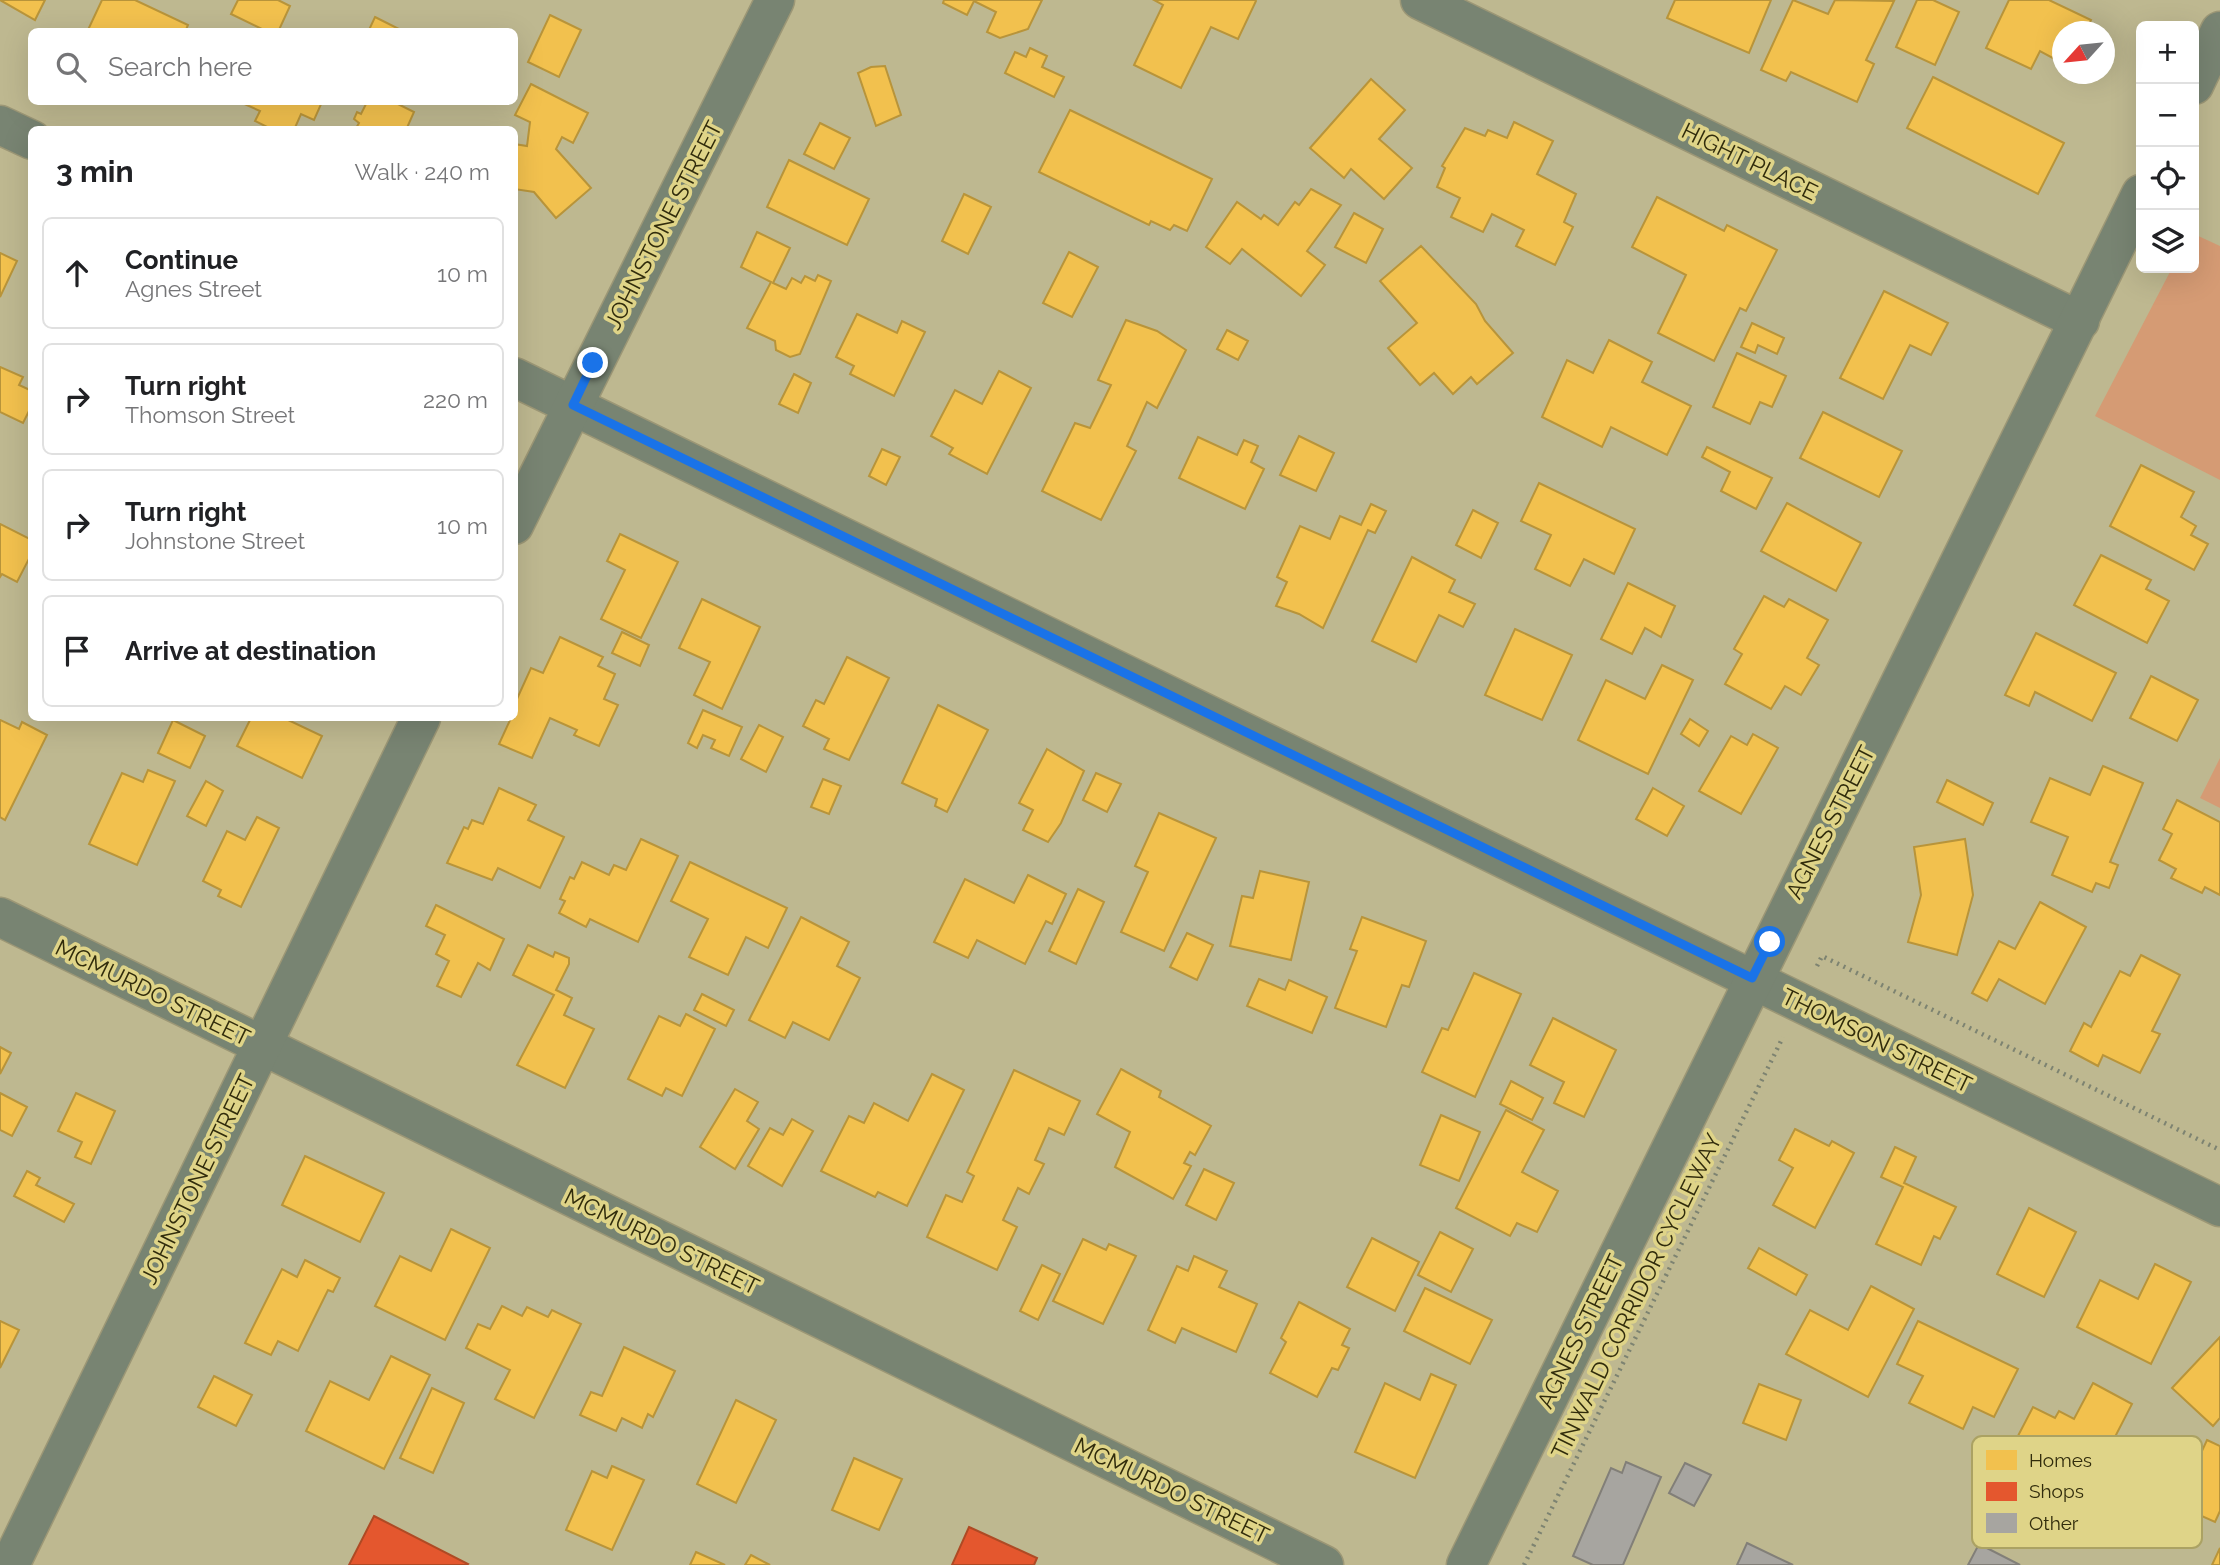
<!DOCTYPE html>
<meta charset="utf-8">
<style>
:root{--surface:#fff;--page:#f6f6f6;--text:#202124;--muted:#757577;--line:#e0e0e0}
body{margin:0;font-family:Raleway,sans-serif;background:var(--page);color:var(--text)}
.controls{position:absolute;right:21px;top:21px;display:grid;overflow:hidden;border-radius:10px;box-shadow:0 7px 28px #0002}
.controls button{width:63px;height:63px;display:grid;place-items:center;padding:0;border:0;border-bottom:2px solid var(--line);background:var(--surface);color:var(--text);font:35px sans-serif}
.compass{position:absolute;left:2052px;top:21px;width:63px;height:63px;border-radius:50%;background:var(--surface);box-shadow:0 7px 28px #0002;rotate:243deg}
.stop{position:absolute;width:21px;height:21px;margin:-16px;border:5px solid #1a73e8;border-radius:50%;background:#fff}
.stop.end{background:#1a73e8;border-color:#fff;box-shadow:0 2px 7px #0008}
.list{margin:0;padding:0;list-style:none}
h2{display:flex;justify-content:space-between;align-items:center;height:91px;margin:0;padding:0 28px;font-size:30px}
h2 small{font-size:23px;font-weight:400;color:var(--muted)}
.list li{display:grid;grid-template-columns:46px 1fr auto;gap:21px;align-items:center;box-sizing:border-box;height:112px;margin:0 14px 14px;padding:0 14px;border:2px solid var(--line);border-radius:10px}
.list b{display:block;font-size:26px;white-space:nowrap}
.list p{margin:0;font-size:23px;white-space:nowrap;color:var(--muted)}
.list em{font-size:23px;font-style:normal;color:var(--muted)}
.icon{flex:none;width:38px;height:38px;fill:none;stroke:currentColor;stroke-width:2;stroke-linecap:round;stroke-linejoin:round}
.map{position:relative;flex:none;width:2220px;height:1565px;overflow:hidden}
.search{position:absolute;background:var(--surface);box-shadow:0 7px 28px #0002;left:28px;top:28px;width:490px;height:77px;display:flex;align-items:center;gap:18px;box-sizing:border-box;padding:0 24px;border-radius:10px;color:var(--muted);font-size:26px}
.panel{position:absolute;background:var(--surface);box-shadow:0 7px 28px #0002;left:28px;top:126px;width:490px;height:595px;border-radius:10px}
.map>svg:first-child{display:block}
</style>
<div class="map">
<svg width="2220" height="1565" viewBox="0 0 2220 1565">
<rect width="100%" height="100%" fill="#beb890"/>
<!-- green -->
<g fill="#d59b74">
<path d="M2194 234 2220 246V480L2095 416 2172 268H2194Z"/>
<path d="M2220 758V808L2200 798Z"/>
</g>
<!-- homes -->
<g fill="#f2c14e" stroke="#b8943a" stroke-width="2">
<path d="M0 0H45L35 20Z"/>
<path d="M102 0H135L188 25 185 32H87Z"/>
<path d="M238 0H278L290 6 278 32H268L231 14Z"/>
<path d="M944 0H1042L1028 29 1000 38 987 32 996 12 974 1 967 15 943 3Z"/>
<path d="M1154 0H1255L1256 1 1238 39 1211 27 1181 88 1134 65 1163 5Z"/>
<path d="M1675 0H1771L1749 53 1667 18Z"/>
<path d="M1793 0 1828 14 1835 0 1894 1 1866 60 1874 64 1857 102 1791 72 1786 81 1761 70Z"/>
<path d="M1917 0H1933L1959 12 1935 65 1896 47Z"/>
<path d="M2009 0H2049L2091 20 2085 32H2062V63L2040 51 2031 69 1986 48Z"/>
<path d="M550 15 581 30 559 77 528 62Z"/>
<path d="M375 17 399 29 398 32H368Z"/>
<path d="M1030 48 1047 56 1042 67 1064 77 1054 97 1005 73 1015 52 1026 57Z"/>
<path d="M885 66 901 115 876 126 858 73 871 67Z"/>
<path d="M1933 77 2064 143 2038 194 1907 128Z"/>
<path d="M1371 79 1405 110 1379 139 1412 168 1384 199 1351 169 1344 178 1310 148Z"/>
<path d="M531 84 588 113 573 143 562 137 556 149 591 188 556 218 534 192 514 189V144L527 146 530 122 515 115Z"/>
<path d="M240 102H322L314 120 301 114 294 130H273L255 121 260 111Z"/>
<path d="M367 102H394L414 112 406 130H355L359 123 354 119 357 112 361 114Z"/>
<path d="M1070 110 1212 179 1187 231 1174 225 1170 230 1151 221 1149 225 1039 172Z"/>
<path d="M1514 122 1553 141 1537 174 1576 194 1564 222 1573 227 1555 265 1516 246 1524 230 1492 214 1483 232 1451 217 1460 198 1437 187 1445 168 1442 166 1465 128 1485 136 1488 130 1507 138Z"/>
<path d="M820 123 850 138 834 169 804 154Z"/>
<path d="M789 160 869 199 847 245 767 207Z"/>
<path d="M1311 189 1341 205 1307 251 1325 265 1301 296 1242 249 1230 264 1206 247 1237 202 1261 219 1264 215 1278 225 1295 202 1299 205Z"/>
<path d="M964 194 991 207 968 254 942 241Z"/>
<path d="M1657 197 1724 231 1727 225 1777 250 1746 311 1740 308 1714 361 1658 333 1686 275 1632 247Z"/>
<path d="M1354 213 1383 229 1366 263 1335 247Z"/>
<path d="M757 232 790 248 773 283 786 289 792 278 801 283 805 276 815 281 818 275 831 281 800 354 790 357 776 350 775 341 747 328 771 282 741 267Z"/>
<path d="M1421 246 1476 304 1485 321 1513 353 1477 384 1471 377 1453 394 1434 373 1420 385 1388 348 1417 323 1380 281Z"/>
<path d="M1069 252 1098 267 1072 317 1043 303Z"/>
<path d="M0 253 17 261 0 297Z"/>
<path d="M1884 291 1948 323 1931 355 1910 345 1883 399 1840 378Z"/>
<path d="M857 314 897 333 902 321 925 332 894 396 850 374 854 366 836 357Z"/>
<path d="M1126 320 1157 331 1186 350 1157 408 1147 402 1127 446 1136 451 1101 520 1042 491 1075 423 1090 428 1111 385 1098 380Z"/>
<path d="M1752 323 1784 338 1777 354 1758 345 1755 353 1741 347Z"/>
<path d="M1227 330 1248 341 1238 360 1217 349Z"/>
<path d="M1609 340 1652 362 1642 382 1691 406 1667 455 1611 427 1602 447 1542 417 1567 360 1593 373Z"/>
<path d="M1737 353 1786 376 1772 407 1760 402 1750 424 1713 407Z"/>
<path d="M0 367 23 377 19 385 32 391V405L23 423 0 412Z"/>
<path d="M999 371 1031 388 987 474 949 454 953 448 931 436 955 390 982 404Z"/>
<path d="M794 374 811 383 798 413 779 404Z"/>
<path d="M1823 412 1902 451 1879 497 1800 458Z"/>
<path d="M1299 436 1334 453 1316 491 1280 475Z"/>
<path d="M1198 437 1237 455 1244 440 1258 446 1251 462 1264 469 1245 509 1179 478Z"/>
<path d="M1707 447 1772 478 1756 509 1721 491 1730 472 1702 457Z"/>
<path d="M882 449 900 457 886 485 869 476Z"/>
<path d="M2141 465 2194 492 2181 517 2196 526 2191 535 2208 544 2194 570 2110 526Z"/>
<path d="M1539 483 1635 529 1614 574 1584 559 1570 586 1535 569 1551 535 1521 521Z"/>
<path d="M1787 503 1861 543 1836 591 1761 551Z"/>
<path d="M1371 504 1386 511 1375 533 1368 530 1323 628 1299 614 1276 606 1287 582 1277 577 1300 526 1330 539 1340 516 1361 525Z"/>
<path d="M1473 510 1498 523 1481 558 1456 545Z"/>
<path d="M0 524 32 540V553L17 582 2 574 0 577Z"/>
<path d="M620 534 678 562 641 638 601 619 625 570 607 561Z"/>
<path d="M2101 555 2151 580 2146 589 2169 601 2147 643 2074 605Z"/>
<path d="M1412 557 1455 580 1449 592 1475 604 1463 627 1439 615 1416 662 1372 641Z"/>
<path d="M1628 583 1675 606 1661 637 1645 628 1632 654 1601 639Z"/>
<path d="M1764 596 1784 607 1789 599 1828 620 1807 658 1819 665 1801 695 1785 686 1771 709 1725 684 1742 654 1734 649Z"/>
<path d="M702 599 760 627 722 709 694 695 710 662 679 648Z"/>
<path d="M1515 629 1572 655 1542 720 1485 695Z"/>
<path d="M622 632 649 645 640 666 612 653Z"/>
<path d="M2036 633 2116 673 2092 721 2035 692 2029 706 2005 695Z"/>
<path d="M560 637 603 657 598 666 615 674 604 699 618 705 599 746 574 735 577 730 550 718 532 758 499 744 511 718H514L516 701 531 668 543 673Z"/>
<path d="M847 657 889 678 849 760 824 749 829 739 803 726 816 700 824 704Z"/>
<path d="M1662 665 1693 680 1648 774 1578 740 1606 680 1645 699Z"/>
<path d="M2151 676 2198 700 2177 741 2130 718Z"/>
<path d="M938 705 988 730 947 812 935 806 937 799 902 783Z"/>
<path d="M703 710 742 727 729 756 711 748 715 740 703 735 697 748 688 743Z"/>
<path d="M251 718H284L322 736 302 778 237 746Z"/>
<path d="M1690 719 1708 731 1699 746 1681 734Z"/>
<path d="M0 720 19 729 22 722 47 735 5 820 0 817Z"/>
<path d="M173 720 205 736 190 768 158 753Z"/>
<path d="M759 725 783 737 766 772 741 759Z"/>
<path d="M1753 734 1778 748 1741 814 1699 791 1731 736 1747 745Z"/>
<path d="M1047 749 1084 771 1061 823 1048 842 1023 830 1033 810 1019 803Z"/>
<path d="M2103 766 2143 783 2110 862 2118 865 2109 888 2096 883 2092 892 2052 875 2068 837 2031 822 2050 778 2090 795Z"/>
<path d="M148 770 175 781 137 865 89 844 122 773 143 782Z"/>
<path d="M1096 773 1121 784 1107 812 1083 800Z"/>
<path d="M823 779 841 786 829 814 811 807Z"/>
<path d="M1947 780 1993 803 1983 825 1937 802Z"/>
<path d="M206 781 223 791 206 826 187 816Z"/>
<path d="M499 788 536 805 528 820 564 837 540 888 498 868 492 880 447 863 464 827 468 829 472 820 483 824Z"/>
<path d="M1653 788 1684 806 1667 836 1636 819Z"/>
<path d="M2177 800 2220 822V895L2205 887 2202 893 2171 878 2176 869 2159 860 2172 834 2163 829Z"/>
<path d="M1159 813 1216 838 1164 951 1121 932 1148 872 1135 866Z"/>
<path d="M257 817 279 828 241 907 218 896 221 890 203 881 227 831 245 840Z"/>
<path d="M641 839 678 856 638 942 590 919 586 927 559 913 565 901 560 899 570 877 574 879 582 862 609 875 614 865 626 870Z"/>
<path d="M1965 839 1973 895 1957 955 1908 942 1921 895 1914 847Z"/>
<path d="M690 862 787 908 768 948 746 937 728 975 689 957 708 919 671 901Z"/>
<path d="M1260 871 1309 882 1291 960 1230 946 1242 896 1253 898Z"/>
<path d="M1028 875 1066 894 1052 924 1046 921 1025 964 977 940 968 958 934 942 965 879 1014 903Z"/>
<path d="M1078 889 1104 902 1076 964 1049 951Z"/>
<path d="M2040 902 2086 927 2045 1004 1999 979 1987 1001 1972 993 1999 941 2015 949Z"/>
<path d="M436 905 504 939 490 970 478 963 461 997 437 986 449 961 436 954 445 935 426 926Z"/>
<path d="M801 917 849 942 837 966 860 978 829 1040 793 1022 785 1038 749 1020Z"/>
<path d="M1362 917 1426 941 1409 987 1402 985 1386 1027 1335 1008 1357 951 1350 949Z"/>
<path d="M1187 933 1213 945 1197 980 1170 967Z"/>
<path d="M528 945 553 957 555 952 569 958V964L556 990 572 998 564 1015 594 1029 565 1088 517 1065 554 995 513 975Z"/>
<path d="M2141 955 2180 975 2152 1031 2160 1034 2140 1073 2103 1055 2098 1066 2070 1051 2084 1023 2091 1027 2120 971 2130 976Z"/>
<path d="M1474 973 1521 994 1475 1097 1422 1072 1442 1028 1448 1030Z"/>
<path d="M1259 979 1285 990 1289 980 1327 997 1312 1033 1247 1006Z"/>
<path d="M702 994 734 1010 726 1026 694 1010Z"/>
<path d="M686 1014 715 1029 682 1096 666 1088 662 1096 628 1079 659 1016 680 1026Z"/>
<path d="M1553 1018 1616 1050 1584 1117 1554 1103 1564 1082 1530 1065Z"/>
<path d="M0 1047 11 1053 0 1074Z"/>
<path d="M1121 1069 1161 1091 1159 1097 1211 1126 1195 1155 1190 1152 1184 1163 1191 1166 1173 1199 1115 1167 1130 1132 1097 1114Z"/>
<path d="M1014 1070 1080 1101 1064 1135 1049 1128 1035 1160 1044 1164 1029 1194 1018 1188 1003 1220 1017 1227 997 1270 927 1237 946 1195 962 1202 974 1176 967 1172Z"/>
<path d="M932 1074 964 1090 907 1206 878 1192 875 1197 821 1171 849 1116 864 1123 874 1103 908 1121Z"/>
<path d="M1511 1081 1543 1098 1532 1120 1500 1104Z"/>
<path d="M735 1089 758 1102 747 1121 759 1129 735 1169 700 1147Z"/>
<path d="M0 1093 27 1107 12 1136 0 1130Z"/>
<path d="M76 1093 115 1111 91 1164 75 1157 82 1142 58 1131Z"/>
<path d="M1506 1110 1544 1130 1522 1172 1558 1191 1537 1232 1517 1223 1510 1236 1456 1208Z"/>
<path d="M1441 1115 1480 1132 1459 1181 1420 1165Z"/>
<path d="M792 1119 813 1131 782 1186 748 1166 770 1128 783 1135Z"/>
<path d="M1795 1129 1829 1146 1832 1141 1854 1153 1815 1228 1773 1205 1793 1168 1779 1160Z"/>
<path d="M1895 1147 1916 1157 1904 1183 1956 1207 1940 1239 1934 1236 1921 1265 1876 1244 1903 1187 1881 1177Z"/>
<path d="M305 1156 384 1193 360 1242 282 1205Z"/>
<path d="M1204 1169 1234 1183 1216 1220 1186 1205Z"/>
<path d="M27 1171 40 1178 36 1185 74 1204 64 1222 14 1196Z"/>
<path d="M2029 1208 2076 1232 2044 1297 1997 1274Z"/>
<path d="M451 1229 490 1248 445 1340 375 1306 400 1256 431 1271Z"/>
<path d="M1440 1232 1473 1249 1451 1292 1418 1275Z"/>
<path d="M1372 1238 1419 1262 1395 1311 1347 1287Z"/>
<path d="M1083 1239 1106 1250 1109 1244 1136 1256 1103 1324 1053 1301Z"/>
<path d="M1759 1248 1807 1275 1796 1295 1748 1268Z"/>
<path d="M1194 1256 1227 1271 1219 1287 1257 1304 1236 1352 1182 1328 1175 1343 1148 1330 1177 1266 1188 1271Z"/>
<path d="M305 1260 340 1278 333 1292 328 1290 298 1351 278 1341 271 1355 245 1343 282 1269 297 1277Z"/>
<path d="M2155 1264 2191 1282 2151 1364 2077 1327 2100 1280 2138 1299Z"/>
<path d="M1042 1265 1060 1274 1038 1320 1020 1311Z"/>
<path d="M1871 1286 1914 1309 1868 1397 1786 1354 1810 1310 1848 1330Z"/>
<path d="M1425 1288 1492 1320 1470 1364 1404 1331Z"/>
<path d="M1299 1302 1350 1329 1342 1345 1349 1348 1338 1370 1332 1368 1317 1397 1270 1373 1286 1342 1281 1338Z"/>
<path d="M502 1306 522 1316 527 1307 548 1317 552 1310 581 1324 534 1418 495 1399 510 1370 466 1348 478 1324 490 1329Z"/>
<path d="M0 1321 19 1330 0 1368Z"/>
<path d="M1918 1321 2018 1369 1994 1417 1973 1407 1963 1429 1909 1403 1923 1376 1897 1364Z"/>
<path d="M2220 1337V1418L2213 1426 2172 1388Z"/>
<path d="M624 1347 675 1371 653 1417 648 1414 642 1428 622 1418 616 1431 580 1415 591 1392 602 1396Z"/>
<path d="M391 1356 430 1375 384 1469 306 1431 330 1381 369 1400Z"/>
<path d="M1431 1374 1456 1385 1415 1478 1355 1452 1385 1383 1420 1400Z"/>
<path d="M214 1376 252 1395 236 1426 198 1407Z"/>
<path d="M2093 1383 2132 1404 2085 1495 2008 1455 2033 1407 2055 1418 2059 1411 2074 1419Z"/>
<path d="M1759 1384 1801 1400 1786 1440 1743 1423Z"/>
<path d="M432 1388 464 1403 433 1473 400 1458Z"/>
<path d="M736 1400 776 1420 736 1503 697 1484Z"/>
<path d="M2207 1440 2220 1446V1511L2215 1522 2177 1505Z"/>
<path d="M854 1458 902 1479 879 1530 832 1510Z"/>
<path d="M612 1466 644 1480 612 1550 566 1530 592 1471 607 1478Z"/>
<path d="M2220 1548V1565H2212Z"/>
<path d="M696 1552 725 1565H690Z"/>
<path d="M751 1555 770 1565H745Z"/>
</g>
<!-- shops -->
<g fill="#e4572e" stroke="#ae4a24" stroke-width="2">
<path d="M374 1516 468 1564 467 1565H349Z"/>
<path d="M969 1527 1037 1558 1034 1565H952Z"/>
</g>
<!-- building -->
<g fill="#a7a5a0" stroke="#827f78" stroke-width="2">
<path d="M1626 1462 1661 1477 1623 1565H1593L1573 1556 1611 1468 1622 1473Z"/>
<path d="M1685 1463 1711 1475 1694 1506 1669 1493Z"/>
<path d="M1747 1543 1793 1565H1737Z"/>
<path d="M1979 1544 2020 1565H1968Z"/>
</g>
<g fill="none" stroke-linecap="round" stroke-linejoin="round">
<defs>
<g id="minor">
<path d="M1420 0 2080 321"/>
<path d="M2194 85 2220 31"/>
<path d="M0 125 32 140"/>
<path d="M514 377 2220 1207"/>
<path d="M514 525 775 0"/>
<path d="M0 917 1324 1565"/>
<path d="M10 1565 421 718"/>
<path d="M1466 1565 2141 194"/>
</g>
</defs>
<!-- minor casing -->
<use href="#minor" stroke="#9c9776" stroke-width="41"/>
<!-- path -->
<g stroke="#7d8371" stroke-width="4.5" stroke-dasharray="2 5" stroke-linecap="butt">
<path d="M1817 966 1822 956 2220 1150"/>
<path d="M1524 1565 1783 1037"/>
</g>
<!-- minor -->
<use href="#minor" stroke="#788472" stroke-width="38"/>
</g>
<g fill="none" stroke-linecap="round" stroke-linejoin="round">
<!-- route -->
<path stroke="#1a73e8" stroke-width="9" d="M593 363 573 405 1752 978 1770 942"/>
</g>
<g text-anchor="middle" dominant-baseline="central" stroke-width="7" stroke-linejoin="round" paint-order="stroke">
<!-- street labels -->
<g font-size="23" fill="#312c0c" stroke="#dfd488">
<text transform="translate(1750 161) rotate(26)">HIGHT PLACE</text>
<text transform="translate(663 225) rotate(-63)">JOHNSTONE STREET</text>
<text transform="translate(1830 822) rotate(-63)">AGNES STREET</text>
<text transform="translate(153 992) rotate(26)">MCMURDO STREET</text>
<text transform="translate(1877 1040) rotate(26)">THOMSON STREET</text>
<text transform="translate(197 1179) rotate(-64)">JOHNSTONE STREET</text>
<text transform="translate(662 1241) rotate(26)">MCMURDO STREET</text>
<text transform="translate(1636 1296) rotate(-64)">TINWALD CORRIDOR CYCLEWAY</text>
<text transform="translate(1580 1331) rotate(-64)">AGNES STREET</text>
<text transform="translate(1172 1490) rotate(26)">MCMURDO STREET</text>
</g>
</g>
<!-- legend -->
<rect x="1972" y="1436" width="230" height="112" rx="10" fill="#dfd488" stroke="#aba263" stroke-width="2"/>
<rect x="1986" y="1450" width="31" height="20" fill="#f2c14e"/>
<rect x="1986" y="1482" width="31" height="19" fill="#e4572e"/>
<rect x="1986" y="1513" width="31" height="20" fill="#a7a5a0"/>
<g font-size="19" fill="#312c0c">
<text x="2029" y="1467">Homes</text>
<text x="2029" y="1498">Shops</text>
<text x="2029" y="1530">Other</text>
</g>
</svg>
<div class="controls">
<button>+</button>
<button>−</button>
<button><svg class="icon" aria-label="locate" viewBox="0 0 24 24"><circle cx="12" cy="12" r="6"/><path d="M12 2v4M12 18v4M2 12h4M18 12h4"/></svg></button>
<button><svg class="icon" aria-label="layers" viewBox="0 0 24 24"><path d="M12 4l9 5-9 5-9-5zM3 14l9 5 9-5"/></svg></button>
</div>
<svg class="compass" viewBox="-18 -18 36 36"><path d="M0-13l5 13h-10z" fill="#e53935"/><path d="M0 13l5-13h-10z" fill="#757577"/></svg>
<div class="stop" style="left:1770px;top:942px"></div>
<div class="stop end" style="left:593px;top:363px"></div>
<div class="search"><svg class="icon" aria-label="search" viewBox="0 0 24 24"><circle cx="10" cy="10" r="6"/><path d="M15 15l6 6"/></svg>Search here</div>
<section class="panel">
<h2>3 min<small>Walk · 240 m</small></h2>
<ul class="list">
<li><svg class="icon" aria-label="ahead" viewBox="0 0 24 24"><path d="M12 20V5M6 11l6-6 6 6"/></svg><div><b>Continue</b><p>Agnes Street</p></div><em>10 m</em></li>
<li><svg class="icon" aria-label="right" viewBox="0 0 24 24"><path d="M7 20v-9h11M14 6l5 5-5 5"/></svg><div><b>Turn right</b><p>Thomson Street</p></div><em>220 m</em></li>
<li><svg class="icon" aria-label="right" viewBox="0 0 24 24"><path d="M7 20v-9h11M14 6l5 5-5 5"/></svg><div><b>Turn right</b><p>Johnstone Street</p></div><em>10 m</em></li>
<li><svg class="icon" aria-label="arrive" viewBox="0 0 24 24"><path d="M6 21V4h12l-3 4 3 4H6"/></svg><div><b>Arrive at destination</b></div></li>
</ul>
</section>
</div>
